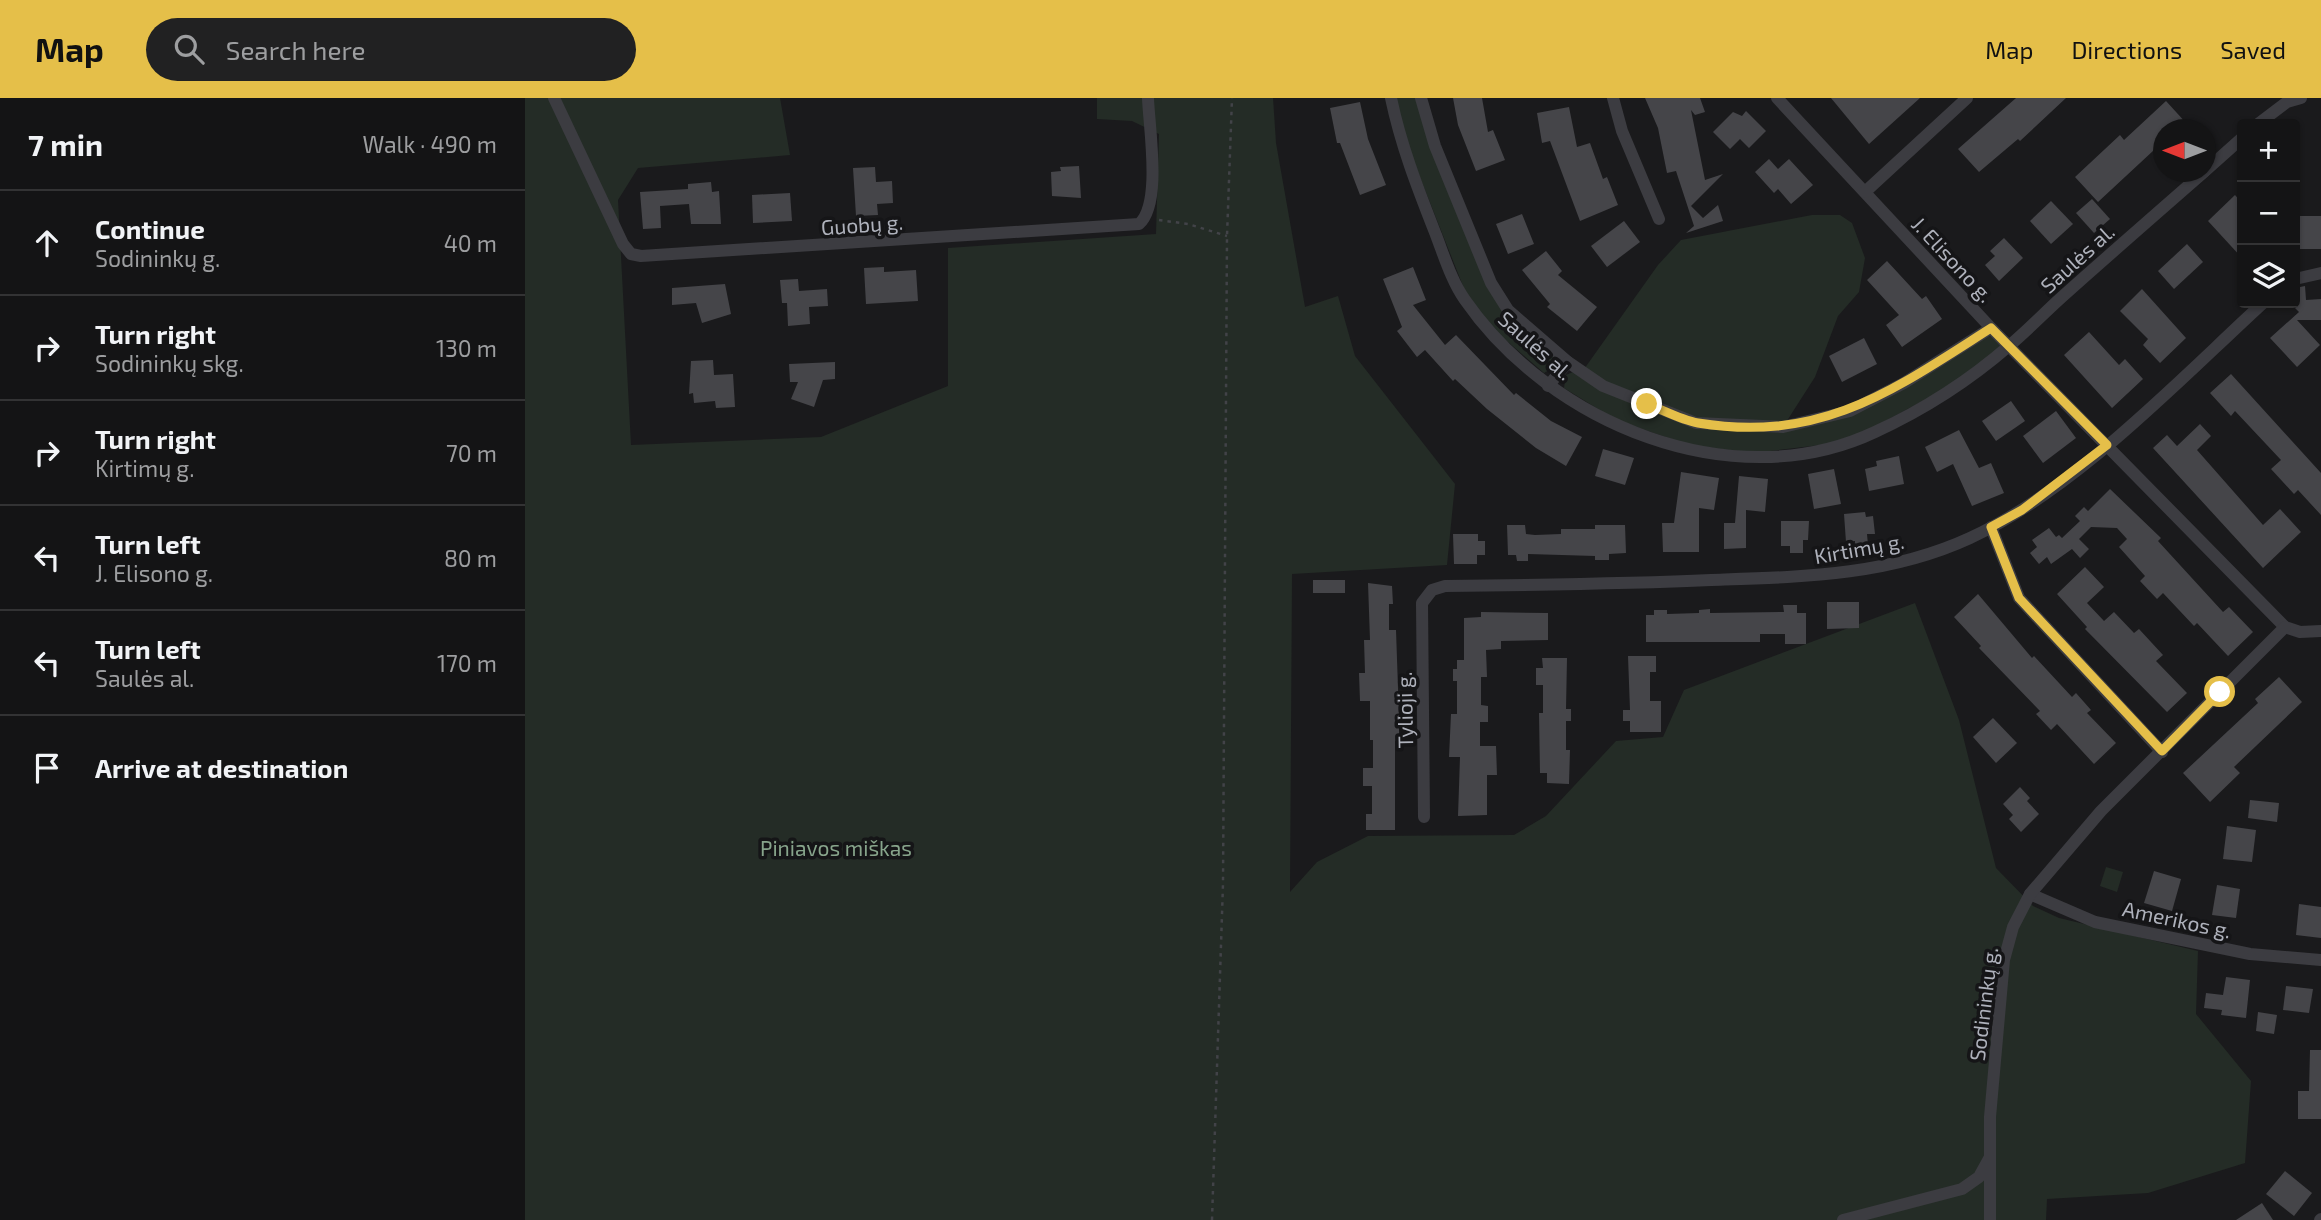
<!DOCTYPE html>
<meta charset="utf-8">
<style>
:root{--surface:#141415;--page:#212122;--text:#f1f3f6;--muted:#9d9ea0;--line:#333334;--accent:#e5bf49}
body{margin:0;font-family:"Exo 2",sans-serif;background:var(--page);color:var(--text)}
.controls{position:absolute;right:21px;top:21px;display:grid;overflow:hidden;border-radius:7px;box-shadow:0 2px 5px #0004}
.controls button{width:63px;height:63px;display:grid;place-items:center;padding:0;border:0;border-bottom:2px solid var(--line);background:var(--surface);color:var(--text);font:35px sans-serif}
.compass{position:absolute;left:1628px;top:21px;width:63px;height:63px;border-radius:50%;background:var(--surface);box-shadow:0 2px 5px #0004;rotate:270deg}
.stop{position:absolute;width:21px;height:21px;margin:-16px;border:5px solid #e5bf49;border-radius:50%;background:#fff}
.stop.end{background:#e5bf49;border-color:#fff;box-shadow:0 2px 7px #0008}
.list{margin:0;padding:0;list-style:none}
h2{display:flex;justify-content:space-between;align-items:center;height:91px;margin:0;padding:0 28px;font-size:30px}
h2 small{font-size:23px;font-weight:400;color:var(--muted)}
.list li{display:grid;grid-template-columns:46px 1fr auto;gap:21px;align-items:center;box-sizing:border-box;height:105px;padding:0 28px;border-top:2px solid var(--line)}
.list b{display:block;font-size:26px;white-space:nowrap}
.list p{margin:0;font-size:23px;white-space:nowrap;color:var(--muted)}
.list em{font-size:23px;font-style:normal;color:var(--muted)}
.icon{flex:none;width:38px;height:38px;fill:none;stroke:currentColor;stroke-width:2;stroke-linecap:round;stroke-linejoin:round}
.map{position:relative;flex:none;width:1796px;height:1122px;overflow:hidden}
header{display:flex;align-items:center;gap:42px;box-sizing:border-box;height:98px;padding:0 35px;background:var(--accent);color:#111}
header strong{font-size:33px}
nav{display:flex;gap:38px;margin-inline-start:auto;font-size:24px}
.search{width:490px;height:63px;background:var(--page);display:flex;align-items:center;gap:18px;box-sizing:border-box;padding:0 24px;border-radius:38px;color:var(--muted);font-size:26px}
main{display:flex}
aside{flex:1;background:var(--surface)}
.map>svg:first-child{display:block}
</style>
<header>
<strong>Map</strong>
<div class="search"><svg class="icon" aria-label="search" viewBox="0 0 24 24"><circle cx="10" cy="10" r="6"/><path d="M15 15l6 6"/></svg>Search here</div>
<nav><a>Map</a><a>Directions</a><a>Saved</a></nav>
</header>
<main>
<aside>
<h2>7 min<small>Walk · 490 m</small></h2>
<ul class="list">
<li><svg class="icon" aria-label="ahead" viewBox="0 0 24 24"><path d="M12 20V5M6 11l6-6 6 6"/></svg><div><b>Continue</b><p>Sodininkų g.</p></div><em>40 m</em></li>
<li><svg class="icon" aria-label="right" viewBox="0 0 24 24"><path d="M7 20v-9h11M14 6l5 5-5 5"/></svg><div><b>Turn right</b><p>Sodininkų skg.</p></div><em>130 m</em></li>
<li><svg class="icon" aria-label="right" viewBox="0 0 24 24"><path d="M7 20v-9h11M14 6l5 5-5 5"/></svg><div><b>Turn right</b><p>Kirtimų g.</p></div><em>70 m</em></li>
<li><svg class="icon" aria-label="left" viewBox="0 0 24 24"><path d="M17 20v-9H6M10 6l-5 5 5 5"/></svg><div><b>Turn left</b><p>J. Elisono g.</p></div><em>80 m</em></li>
<li><svg class="icon" aria-label="left" viewBox="0 0 24 24"><path d="M17 20v-9H6M10 6l-5 5 5 5"/></svg><div><b>Turn left</b><p>Saulės al.</p></div><em>170 m</em></li>
<li><svg class="icon" aria-label="arrive" viewBox="0 0 24 24"><path d="M6 21V4h12l-3 4 3 4H6"/></svg><div><b>Arrive at destination</b></div></li>
</ul>
</aside>
<div class="map">
<svg width="1796" height="1122" viewBox="0 0 1796 1122">
<rect width="100%" height="100%" fill="#1a1a1c"/>
<!-- green -->
<g fill="#242c26">
<path d="M0 0H255L265 57 113 70 93 102 106 347 296 339 423 288V150L631 136 634 36 607 23 572 21V0H748L751 45 780 209 813 198 830 258 930 386 922 467 767 476 765 794 792 764 843 738 989 737 1021 718 1091 643 1138 639 1159 592 1390 505 1434 622 1471 770 1508 808 1534 820 1673 853 1671 916 1726 983 1720 1065 1623 1095 1522 1101 1521 1122H0Z"/>
<path d="M870 0H892L963 191 995 231 1029 257V269L1019 275 969 232 942 198 883 49Z"/>
<path d="M1287 117H1315L1327 125 1340 160 1334 194 1313 218 1290 279 1258 329 1171 325 1057 274 1133 167 1156 142Z"/>
<path d="M1466 238 1476 247 1472 253 1418 292 1338 335 1304 346 1229 355 1164 347 1091 322 1039 290 1041 277 1048 274 1170 327 1256 332 1328 315 1458 239Z"/>
<path d="M1581 769 1598 774 1592 794 1575 788Z"/>
</g>
<!-- building -->
<g fill="#454549">
<path d="M928 0H957L963 34 968 32 980 62 951 73 933 27Z"/>
<path d="M1120 0H1175L1180 14 1170 17 1166 12 1180 82 1198 76 1166 108 1178 120 1193 107 1198 123 1161 135 1169 128 1151 73 1142 75 1133 30Z"/>
<path d="M1306 0H1395L1344 46Z"/>
<path d="M1491 0H1541L1495 43 1493 41 1454 74 1433 51Z"/>
<path d="M1641 3 1662 26 1657 32H1639V48L1631 55 1629 52 1573 104 1550 79 1595 37 1599 42Z"/>
<path d="M835 4 843 41 861 87 835 97 815 45H812L805 10Z"/>
<path d="M1044 9 1052 49 1065 45 1078 81 1082 79 1093 107 1055 123 1025 43 1017 45 1012 15Z"/>
<path d="M1221 13 1241 33 1224 50 1215 41 1205 51 1188 34 1208 14 1217 18Z"/>
<path d="M1244 61 1253 71 1264 61 1288 87 1266 106 1253 91 1249 95 1230 74Z"/>
<path d="M554 68 556 100 527 98 526 74 536 73 535 69Z"/>
<path d="M350 69 351 84 367 83 368 105 352 106 353 117 331 118 328 70Z"/>
<path d="M186 84 187 94 194 93 196 126H166L164 106 135 108 136 130 118 131 115 94 163 91V86Z"/>
<path d="M265 95 267 123 228 125 227 97Z"/>
<path d="M1710 97 1717 105V160L1683 123Z"/>
<path d="M1567 101 1585 121 1569 135 1551 115Z"/>
<path d="M1526 103 1548 126 1526 146 1505 123Z"/>
<path d="M997 116 1009 146 983 156 971 126Z"/>
<rect x="1770" y="118" width="26" height="33"/>
<path d="M1099 123 1115 144 1082 169 1066 148Z"/>
<path d="M1479 140 1498 160 1474 183 1460 167 1470 158 1465 153Z"/>
<path d="M1662 146 1678 164 1649 191 1633 173Z"/>
<path d="M1021 153 1037 173 1033 177 1072 209 1052 233 1022 209 1025 206 997 172Z"/>
<path d="M1362 163 1397 201 1401 198 1417 221 1377 249 1361 227 1374 217 1342 182Z"/>
<path d="M359 169V174L391 172 393 203 341 206 339 170Z"/>
<path d="M888 169 901 202 888 207 920 247 931 237 989 297 991 295 1026 323 1057 339 1041 368 1011 350 962 311 930 281 928 283 900 252 892 259 872 233 877 229 858 181Z"/>
<path d="M273 181 274 193 302 191 303 208 284 209 285 226 263 228 262 205H257L255 182Z"/>
<path d="M200 186 206 216 177 225 171 205 147 207V190Z"/>
<path d="M1780 188 1781 202 1796 201V222H1772L1795 247 1772 269 1745 240 1774 214 1770 210V190Z"/>
<path d="M1617 191 1661 240 1635 265 1618 247 1623 241 1595 213Z"/>
<path d="M1564 234 1594 267 1600 261 1618 281 1587 310 1539 257Z"/>
<path d="M1339 240 1352 266 1317 284 1304 258Z"/>
<path d="M188 262 189 277 208 276 210 309 191 310 190 303 169 305 168 295 164 296 166 263Z"/>
<path d="M310 264V281L298 282 289 309 266 301 273 284H265L264 266Z"/>
<path d="M1706 276 1796 375V417L1773 392 1769 396 1746 371 1756 362 1710 313 1706 318 1685 295Z"/>
<path d="M1486 303 1500 323 1471 343 1457 323Z"/>
<path d="M1531 313 1551 340 1518 365 1498 338Z"/>
<path d="M1675 326 1686 338 1672 352 1738 427 1755 411 1776 434 1738 470 1628 350 1642 337 1652 348Z"/>
<path d="M1434 332 1454 370 1466 365 1479 395 1447 408 1428 366 1412 374 1400 349Z"/>
<path d="M1078 351 1109 360 1100 387 1070 378Z"/>
<path d="M1374 358 1379 386 1344 393 1340 371 1352 368 1351 363Z"/>
<path d="M1309 371 1316 406 1289 411 1283 376Z"/>
<path d="M1156 374 1194 380 1189 412 1174 410V454H1138L1137 425H1149Z"/>
<path d="M1214 378 1243 381 1240 414 1221 412V450L1199 451V425H1210Z"/>
<path d="M1585 391 1636 440 1633 443 1698 514 1704 509 1728 534 1703 558 1672 525 1669 528 1638 495 1632 501 1615 483 1620 478 1594 449 1602 441 1592 430 1566 429 1554 441 1564 451 1555 460 1547 451 1526 466 1522 459 1514 466 1505 455 1512 449 1507 442 1524 430 1531 439 1534 437 1537 440 1555 423 1550 418 1559 409 1563 413Z"/>
<path d="M1340 414 1341 419 1348 418 1350 436H1342L1343 447 1330 448V443L1321 444 1319 416Z"/>
<path d="M1256 423H1284L1283 442H1278V455H1265V448H1256Z"/>
<path d="M982 427H1000L1001 436 1010 437 1036 436V431H1070V427H1100L1101 455 1084 456V462H1070V458L1003 456V463H992L991 457H983Z"/>
<path d="M928 436H953V443H960V457H952V466H929Z"/>
<path d="M1560 469 1579 489 1562 505 1579 523 1589 514 1609 535 1614 531 1638 557 1631 563 1662 595 1642 614 1560 531 1562 529 1532 496Z"/>
<rect x="788" y="482" width="32" height="13"/>
<path d="M843 485 867 488 868 506H864V532H871L874 619V643H870V732H841V716H847V688H838V670H848V642H845V603H835L834 575H840L839 542H845Z"/>
<path d="M1453 496 1507 560 1509 558 1547 599 1551 595 1566 612 1562 615 1591 645 1569 666 1532 626 1526 632 1511 616 1515 613 1454 550 1456 548 1429 519Z"/>
<path d="M1302 504H1334V530L1302 531Z"/>
<path d="M1258 507H1272V515H1281V546H1260V536H1235V544H1121V517H1129V512H1142V516L1174 515V512L1185 511V515L1259 514Z"/>
<path d="M956 514 1023 515V542L976 543V551L961 552 962 579H956V607L963 608V624H955V648H971L972 677H962V717L933 718 935 659H924L926 616H932V583H928V571H932V562H939V520L956 519Z"/>
<path d="M1103 558H1131V574H1125V603H1136V634H1105V623H1098V612H1105Z"/>
<path d="M1017 560H1042L1041 611H1046V623H1041V652H1045L1044 686 1022 685V675H1015L1014 615H1018V587H1011V570H1018Z"/>
<path d="M1754 579 1777 604 1709 669 1715 675 1685 704 1658 675 1733 605 1730 601Z"/>
<path d="M1468 620 1492 645 1471 665 1448 639Z"/>
<path d="M1495 689 1505 700 1502 703 1514 716 1496 734 1484 721 1488 717 1478 706Z"/>
<path d="M1725 702 1754 705 1752 724 1723 720Z"/>
<path d="M1702 728 1731 732 1727 764 1698 761Z"/>
<path d="M1629 773 1656 781 1647 813 1619 805Z"/>
<path d="M1692 787 1715 791 1711 820 1687 817Z"/>
<path d="M1774 806 1796 809V840L1771 837Z"/>
<path d="M1701 879 1725 882 1721 920 1696 917 1697 912 1679 910 1681 895 1698 897Z"/>
<path d="M1761 888 1788 891 1784 915 1758 912Z"/>
<path d="M1733 914 1752 917 1749 936 1731 933Z"/>
<path d="M1785 952H1796V1021H1773V993H1784Z"/>
<path d="M1760 1073 1787 1095 1769 1118 1741 1096Z"/>
<path d="M1737 1105 1748 1122H1711Z"/>
</g>
<g fill="none" stroke-linecap="round" stroke-linejoin="round">
<!-- path -->
<g stroke="#424348" stroke-width="2.5" stroke-dasharray="3.5 5" stroke-linecap="butt">
<path d="M634 122 663 126 702 138"/>
<path d="M687 1122 698 786 702 138 707 0"/>
</g>
<!-- street -->
<g stroke="#3c3c41" stroke-width="12">
<path d="M29 0 98 146 106 156 116 158 614 126C637 106 624 30 623 0"/>
<path d="M866 0C876 48 893 91 911 137 919 158 927 184 940 202 1026 326 1208 401 1350 334 1398 312 1446 281 1485 247 1503 232 1520 214 1538 198 1585 156 1632 115 1679 74"/>
<path d="M896 0 910 48 966 185 983 212 1043 264 1078 288 1171 325 1258 329 1325 313 1379 285 1466 230"/>
<path d="M1088 0 1097 33 1134 121"/>
<path d="M1252 0 1466 230 1760 529 1775 534 1796 533"/>
<path d="M1733 26 1762 4 1776 0"/>
<path d="M1680 73 1717 40"/>
<path d="M1340 94 1442 0"/>
<path d="M1770 181 1796 175"/>
<path d="M1023 288 1043 264"/>
<path d="M1466 429 1494 500 1637 654"/>
<path d="M899 719 897 505 907 492 920 488C1009 487 1097 486 1186 482 1275 479 1363 478 1445 440 1550 392 1653 283 1738 205"/>
<path d="M1505 796 1570 824 1725 856 1796 862"/>
<path d="M1318 1122 1437 1091 1454 1079 1465 1059"/>
<path d="M1465 1122V1019L1479 862 1488 829 1505 796 1576 713 1760 529"/>
<path d="M1795 1122 1796 1121"/>
</g>
</g>
<g fill="none" stroke-linecap="round" stroke-linejoin="round">
<!-- route -->
<path stroke="#e5bf49" stroke-width="9" d="M1122 306C1138 312 1156 322 1173 325 1297 345 1367 293 1466 230L1582 347 1497 412 1466 429 1494 500 1637 653 1695 594"/>
</g>
<g text-anchor="middle" dominant-baseline="central" stroke-width="7" stroke-linejoin="round" paint-order="stroke">
<!-- street labels -->
<g font-size="21" fill="#aeb1bb" stroke="#151517">
<text transform="translate(337 126) rotate(-4)">Guobų g.</text>
<text transform="translate(1552 160) rotate(-42)">Saulės al.</text>
<text transform="translate(1428 161) rotate(47)">J. Elisono g.</text>
<text transform="translate(1011 247) rotate(42)">Saulės al.</text>
<text transform="translate(1334 450) rotate(-10)">Kirtimų g.</text>
<text transform="translate(879 612) rotate(-91)">Tylioji g.</text>
<text transform="translate(1652 821) rotate(12)">Amerikos g.</text>
<text transform="translate(1458 906) rotate(-83)">Sodininkų g.</text>
</g>
<!-- park labels -->
<g font-size="21" fill="#87a48b" stroke="#151517">
<text x="311" y="749">Piniavos miškas</text>
</g>
</g>
</svg>
<div class="controls">
<button>+</button>
<button>−</button>
<button><svg class="icon" aria-label="layers" viewBox="0 0 24 24"><path d="M12 4l9 5-9 5-9-5zM3 14l9 5 9-5"/></svg></button>
</div>
<svg class="compass" viewBox="-18 -18 36 36"><path d="M0-13l5 13h-10z" fill="#e53935"/><path d="M0 13l5-13h-10z" fill="#9d9ea0"/></svg>
<div class="stop" style="left:1695px;top:594px"></div>
<div class="stop end" style="left:1122px;top:306px"></div>
</div>
</main>
